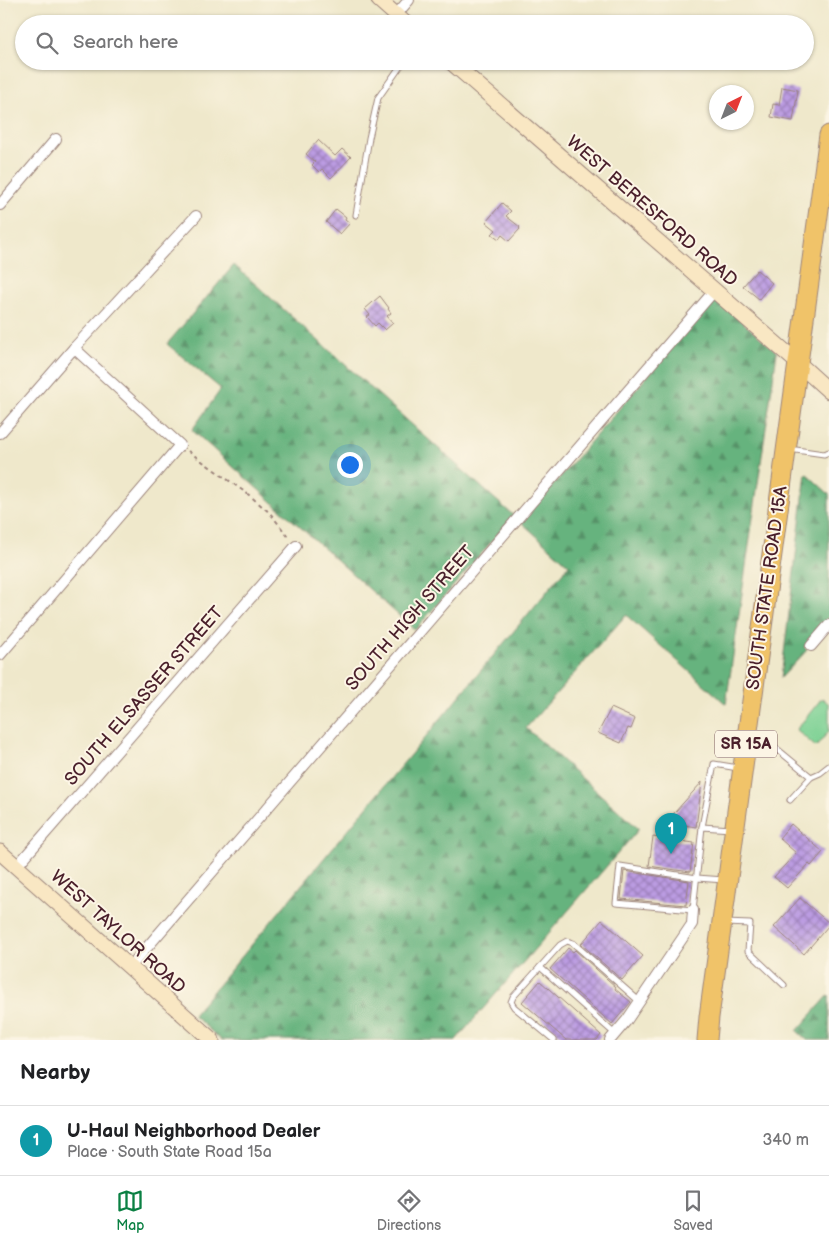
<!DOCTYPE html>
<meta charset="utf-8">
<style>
:root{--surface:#fff;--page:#f6f6f6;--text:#202124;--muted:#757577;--line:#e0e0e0;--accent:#0b8043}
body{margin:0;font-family:"Balsamiq Sans",sans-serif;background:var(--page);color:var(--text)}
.compass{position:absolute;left:709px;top:85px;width:45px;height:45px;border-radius:50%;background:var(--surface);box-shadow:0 1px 4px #0004;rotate:42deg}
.you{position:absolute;left:349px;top:464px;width:18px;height:18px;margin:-12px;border:4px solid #fff;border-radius:50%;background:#1a73e8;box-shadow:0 0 0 8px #1a73e833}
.badge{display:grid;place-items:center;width:32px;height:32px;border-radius:50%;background:var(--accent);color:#fff;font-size:16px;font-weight:700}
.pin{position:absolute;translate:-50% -41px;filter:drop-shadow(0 1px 2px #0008)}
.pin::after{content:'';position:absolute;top:26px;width:18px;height:15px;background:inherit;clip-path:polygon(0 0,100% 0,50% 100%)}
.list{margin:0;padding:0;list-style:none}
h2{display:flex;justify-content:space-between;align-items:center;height:65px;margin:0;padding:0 20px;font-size:21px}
h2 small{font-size:16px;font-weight:400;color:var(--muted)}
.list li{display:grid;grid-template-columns:32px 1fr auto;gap:15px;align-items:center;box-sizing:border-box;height:70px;padding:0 20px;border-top:1px solid var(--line)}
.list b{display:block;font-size:19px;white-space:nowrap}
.list p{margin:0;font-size:16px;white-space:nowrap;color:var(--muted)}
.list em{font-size:16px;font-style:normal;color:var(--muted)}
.icon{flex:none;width:28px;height:28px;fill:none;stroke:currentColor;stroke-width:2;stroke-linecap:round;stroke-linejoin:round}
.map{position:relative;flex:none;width:829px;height:1040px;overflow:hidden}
.search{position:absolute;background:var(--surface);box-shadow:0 1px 4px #0004;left:15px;right:15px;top:15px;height:55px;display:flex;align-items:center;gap:12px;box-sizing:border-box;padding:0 18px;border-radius:28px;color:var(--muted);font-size:19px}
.sheet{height:135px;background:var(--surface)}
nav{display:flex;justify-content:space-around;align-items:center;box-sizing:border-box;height:70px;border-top:1px solid var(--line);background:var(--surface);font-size:14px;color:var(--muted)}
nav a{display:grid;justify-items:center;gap:2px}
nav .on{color:var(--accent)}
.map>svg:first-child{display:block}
</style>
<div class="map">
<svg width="829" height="1040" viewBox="0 0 829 1040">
<defs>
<pattern id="forest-firs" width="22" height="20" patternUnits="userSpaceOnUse" patternTransform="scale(1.25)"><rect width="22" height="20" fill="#66b37e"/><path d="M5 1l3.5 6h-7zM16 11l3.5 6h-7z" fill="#569167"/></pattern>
<pattern id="building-cross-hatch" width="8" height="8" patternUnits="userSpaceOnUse" patternTransform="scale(1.25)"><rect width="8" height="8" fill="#bb9be2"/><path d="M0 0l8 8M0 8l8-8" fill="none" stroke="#9a7eb7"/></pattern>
</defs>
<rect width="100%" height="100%" fill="#fcf5e5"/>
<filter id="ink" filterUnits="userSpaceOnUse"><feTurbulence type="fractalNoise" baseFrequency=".02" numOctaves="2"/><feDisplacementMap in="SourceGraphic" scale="10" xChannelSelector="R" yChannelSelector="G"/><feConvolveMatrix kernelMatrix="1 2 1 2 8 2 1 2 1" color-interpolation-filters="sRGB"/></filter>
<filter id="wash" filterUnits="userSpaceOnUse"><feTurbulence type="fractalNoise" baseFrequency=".0096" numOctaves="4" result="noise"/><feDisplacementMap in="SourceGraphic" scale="20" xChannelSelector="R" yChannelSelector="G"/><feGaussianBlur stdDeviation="1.12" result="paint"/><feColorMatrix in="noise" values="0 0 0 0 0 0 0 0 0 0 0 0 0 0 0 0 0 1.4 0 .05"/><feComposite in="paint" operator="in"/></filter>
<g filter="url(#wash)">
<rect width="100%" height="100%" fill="#efe8cb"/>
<!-- grass -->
<path fill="#7ed194" stroke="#647860" d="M822 698 829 704V731L816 747 796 730Z"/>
<!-- forest -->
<g fill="url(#forest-firs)" stroke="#586954">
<path d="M234 265 514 516 415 630 192 430 221 389 167 344Z"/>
<path d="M715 298 777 352 726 704 626 615 526 728 639 829 456 1040H221L193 1015 569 565 521 522Z"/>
<path d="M806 473 829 494V617L804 647 807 650 781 678Z"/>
<path d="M829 995V1040H807L797 1031Z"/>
</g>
<g id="blocks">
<!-- building -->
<g fill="url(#building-cross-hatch)">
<path d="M782 87 798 90 793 121 771 117 773 104 779 105Z"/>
<path d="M318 140 335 156 342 149 351 157 331 178 322 169 319 172 312 165 315 162 306 154Z"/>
<path d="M502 203 511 211 506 216 520 227 519 228 520 229 509 241 502 235 499 239 492 234 496 230 486 222Z"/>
<path d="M336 209 346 217 345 219 350 223 340 234 326 222Z"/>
<path d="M757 270 772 283 759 299 743 286Z"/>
<path d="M380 296 389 308 388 309 391 313 387 316 393 323 385 330 378 323 375 326 367 317 370 315 365 309Z"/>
<path d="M611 708 635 719 631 729 628 728 621 743 598 733Z"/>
<path d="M702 782 696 827 666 822Z"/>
<path d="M791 824 823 852 811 866 809 864 787 888 774 877 796 853 779 838Z"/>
<path d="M653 837 694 843 690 872 649 866Z"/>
<path d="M624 871 689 881 686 905 621 899Z"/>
<path d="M800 898 829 923V925L804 954 774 927Z"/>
<path d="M602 920 643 956 622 980 581 944Z"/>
<path d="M568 948 573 952 575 950 616 987 615 989 631 1002 612 1024 550 969Z"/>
<path d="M540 981 601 1035 597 1040H566L522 1002Z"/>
</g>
</g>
</g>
<g filter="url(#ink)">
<use href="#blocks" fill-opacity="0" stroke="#9c847b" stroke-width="1"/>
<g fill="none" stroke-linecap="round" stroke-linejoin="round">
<defs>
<g id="lane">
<path d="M356 215 369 138 378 98 404 61"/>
<path d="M789 449 824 454 829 452"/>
<path d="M753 733 771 744 811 777 820 773 829 766"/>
<path d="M790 800 811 777"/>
<path d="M702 827 714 764 738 768"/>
<path d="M724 880 697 878 620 866 616 903 693 910 702 827 731 829"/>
<path d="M725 923 750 924 748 951 784 985"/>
<path d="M540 967 615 1034"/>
<path d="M554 1040 514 1007 511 1002 513 997 560 945 567 941 573 943 639 1001"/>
</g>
<g id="street">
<path d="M396 15 409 0"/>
<path d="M0 205 56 139"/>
<path d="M0 433 74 348 196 216"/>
<path d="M811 646 829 625"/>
<path d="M0 655 180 445 74 348"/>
<path d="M16 867 296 546"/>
<path d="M130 967 715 290"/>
<path d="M610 1040 627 1020 692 924 693 910"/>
</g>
<g id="secondary">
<path d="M379 0 406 24"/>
<path d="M450 61 798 363 829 391"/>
<path d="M0 852 212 1040"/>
</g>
<path id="highway" d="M707 1040 709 1017 829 135"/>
</defs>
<!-- lane casing -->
<use href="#lane" stroke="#9c847b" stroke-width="7"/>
<!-- street casing -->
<use href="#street" stroke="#9c847b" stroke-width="12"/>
<!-- secondary casing -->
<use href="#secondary" stroke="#9c847b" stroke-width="17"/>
<!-- highway casing -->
<use href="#highway" stroke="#9c847b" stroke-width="21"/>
<!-- path -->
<path stroke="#9c847b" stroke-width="2" stroke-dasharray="4 4" stroke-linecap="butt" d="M188 451 249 495 270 513 290 539"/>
<!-- lane -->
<use href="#lane" stroke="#fff" stroke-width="5"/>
<!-- street -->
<use href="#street" stroke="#fff" stroke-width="10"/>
<!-- secondary -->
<use href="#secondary" stroke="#f9e7c3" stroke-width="15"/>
<!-- highway -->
<use href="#highway" stroke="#f0c369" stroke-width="19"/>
</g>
</g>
<g text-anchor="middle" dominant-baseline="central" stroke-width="4" stroke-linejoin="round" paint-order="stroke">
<!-- shield labels -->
<rect fill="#fcf5e5" stroke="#7f5f63" stroke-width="1" x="715" y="730.5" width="62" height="27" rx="4"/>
<g font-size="16" font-weight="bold" fill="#4a1f2b">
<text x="746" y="744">SR 15A</text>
</g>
<!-- street labels -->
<g font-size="18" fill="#4a1f2b" stroke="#fcf5e5">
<text transform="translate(652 211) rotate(41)">WEST BERESFORD ROAD</text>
<text transform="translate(767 588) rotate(-82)">SOUTH STATE ROAD 15A</text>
<text transform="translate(410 618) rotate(-49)">SOUTH HIGH STREET</text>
<text transform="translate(144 696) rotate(-49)">SOUTH ELSASSER STREET</text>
<text transform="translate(118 932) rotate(42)">WEST TAYLOR ROAD</text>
</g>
</g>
</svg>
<svg class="compass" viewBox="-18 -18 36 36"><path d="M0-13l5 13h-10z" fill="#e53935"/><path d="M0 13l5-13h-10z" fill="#757577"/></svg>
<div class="you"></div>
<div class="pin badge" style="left:671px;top:854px;background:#0f9aa8">1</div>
<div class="search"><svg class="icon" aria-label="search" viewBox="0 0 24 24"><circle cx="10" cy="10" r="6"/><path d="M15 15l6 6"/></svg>Search here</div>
</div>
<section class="sheet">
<h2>Nearby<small></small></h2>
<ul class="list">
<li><span class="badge" style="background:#0f9aa8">1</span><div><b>U-Haul Neighborhood Dealer</b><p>Place · South State Road 15a</p></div><em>340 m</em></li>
</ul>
</section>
<nav>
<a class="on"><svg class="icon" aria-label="map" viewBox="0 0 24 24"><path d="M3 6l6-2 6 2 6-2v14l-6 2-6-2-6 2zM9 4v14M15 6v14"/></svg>Map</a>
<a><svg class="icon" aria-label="directions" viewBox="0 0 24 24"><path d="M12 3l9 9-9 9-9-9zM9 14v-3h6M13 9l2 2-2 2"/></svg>Directions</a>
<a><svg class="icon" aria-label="saved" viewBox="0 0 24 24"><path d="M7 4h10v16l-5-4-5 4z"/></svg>Saved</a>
</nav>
